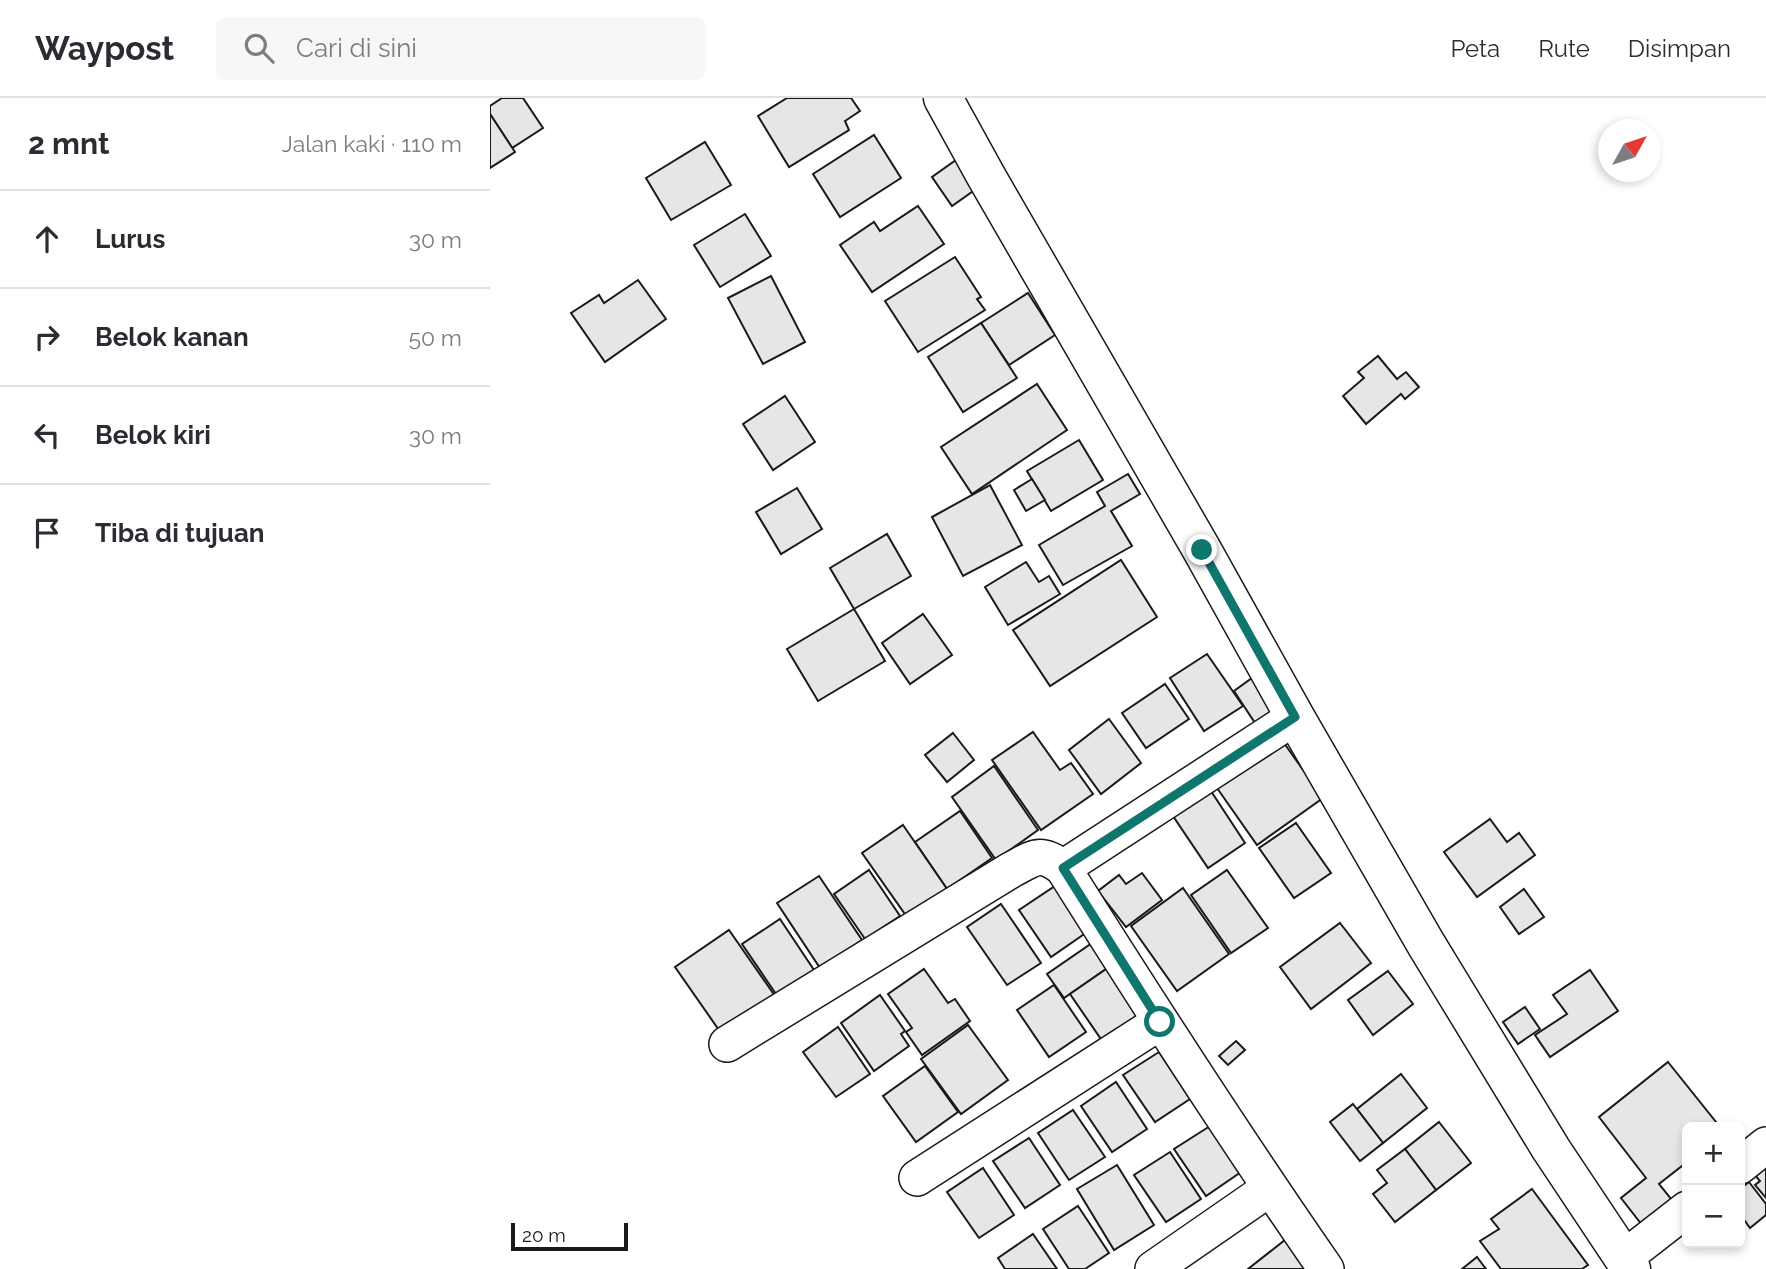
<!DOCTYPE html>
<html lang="id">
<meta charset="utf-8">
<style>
:root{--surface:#fff;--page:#f7f7f7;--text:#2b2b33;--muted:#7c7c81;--line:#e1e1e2}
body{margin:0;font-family:Raleway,sans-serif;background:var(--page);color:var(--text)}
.controls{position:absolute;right:21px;bottom:21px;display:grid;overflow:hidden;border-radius:10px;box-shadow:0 4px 10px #0003}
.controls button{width:63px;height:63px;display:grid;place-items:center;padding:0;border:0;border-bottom:2px solid var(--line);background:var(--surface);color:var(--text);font:35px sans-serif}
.compass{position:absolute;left:1108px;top:21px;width:63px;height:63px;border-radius:50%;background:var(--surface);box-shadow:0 4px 10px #0003;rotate:50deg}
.scale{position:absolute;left:21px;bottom:18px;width:117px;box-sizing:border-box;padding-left:7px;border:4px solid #1a1a1a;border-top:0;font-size:19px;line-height:24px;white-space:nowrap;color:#1a1a1a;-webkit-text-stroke:5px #fff;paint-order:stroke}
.stop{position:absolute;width:21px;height:21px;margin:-16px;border:5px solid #0f766e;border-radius:50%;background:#fff}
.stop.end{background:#0f766e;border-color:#fff;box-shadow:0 2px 7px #0008}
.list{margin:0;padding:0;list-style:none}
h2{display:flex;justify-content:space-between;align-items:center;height:91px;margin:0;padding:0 28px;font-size:30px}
h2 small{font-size:23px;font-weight:400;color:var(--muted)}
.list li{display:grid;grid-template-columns:46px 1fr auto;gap:21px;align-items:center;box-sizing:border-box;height:98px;padding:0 28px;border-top:2px solid var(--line)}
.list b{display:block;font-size:26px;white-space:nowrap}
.list em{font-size:23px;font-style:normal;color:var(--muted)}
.icon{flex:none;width:38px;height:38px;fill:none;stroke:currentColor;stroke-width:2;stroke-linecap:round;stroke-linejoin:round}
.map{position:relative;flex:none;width:1276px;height:1171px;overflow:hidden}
header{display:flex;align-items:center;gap:42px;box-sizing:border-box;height:98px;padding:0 35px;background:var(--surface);border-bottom:2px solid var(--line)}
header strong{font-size:33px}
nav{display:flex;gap:38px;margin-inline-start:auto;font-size:24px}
.search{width:490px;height:63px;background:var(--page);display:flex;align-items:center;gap:18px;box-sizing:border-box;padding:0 24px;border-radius:10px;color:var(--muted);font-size:26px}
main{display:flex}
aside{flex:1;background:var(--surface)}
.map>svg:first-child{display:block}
</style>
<header>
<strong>Waypost</strong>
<div class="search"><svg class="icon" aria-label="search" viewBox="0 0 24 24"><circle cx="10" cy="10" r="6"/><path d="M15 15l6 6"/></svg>Cari di sini</div>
<nav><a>Peta</a><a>Rute</a><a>Disimpan</a></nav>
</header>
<main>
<aside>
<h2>2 mnt<small>Jalan kaki · 110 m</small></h2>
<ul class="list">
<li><svg class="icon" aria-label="ahead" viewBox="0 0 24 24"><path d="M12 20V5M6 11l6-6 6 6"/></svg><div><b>Lurus</b></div><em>30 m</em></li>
<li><svg class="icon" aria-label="right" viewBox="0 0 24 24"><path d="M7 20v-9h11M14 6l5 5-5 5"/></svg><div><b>Belok kanan</b></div><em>50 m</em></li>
<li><svg class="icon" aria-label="left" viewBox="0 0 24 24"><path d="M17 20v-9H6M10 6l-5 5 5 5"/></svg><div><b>Belok kiri</b></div><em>30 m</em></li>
<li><svg class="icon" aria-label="arrive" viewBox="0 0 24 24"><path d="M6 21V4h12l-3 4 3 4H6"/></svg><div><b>Tiba di tujuan</b></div></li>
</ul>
</aside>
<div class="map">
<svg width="1276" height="1171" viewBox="0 0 1276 1171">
<rect width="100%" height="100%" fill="#fff"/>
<!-- building -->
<g fill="#e6e6e6" stroke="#1a1a1a" stroke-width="2">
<path d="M12 0H33L53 30 22 50 0 16V8Z"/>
<path d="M297 0H361L370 13 355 23 359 32 299 69 268 18Z"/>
<path d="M0 16 25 54 0 70Z"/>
<path d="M384 37 411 80 350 119 323 76Z"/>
<path d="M215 44 241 87 181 122 156 80Z"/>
<path d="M466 62 486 91 462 108 442 79Z"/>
<path d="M428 108 454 146 382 194 350 147 384 124 390 133Z"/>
<path d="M255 116 281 158 230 189 204 147Z"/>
<path d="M465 159 491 199 487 201 495 212 428 254 395 203Z"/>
<path d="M281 178 315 244 273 266 238 200Z"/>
<path d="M148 182 176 221 115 264 81 215 109 197 114 205Z"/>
<path d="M538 195 565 237 519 267 491 225Z"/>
<path d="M491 225 527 280 473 314 438 259Z"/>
<path d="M888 258 907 281 916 274 929 289 915 301 911 296 876 326 853 298 874 280 868 274Z"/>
<path d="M547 286 577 332 482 396 451 349Z"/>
<path d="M295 298 325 344 283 372 253 326Z"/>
<path d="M589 342 613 382 561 413 537 373Z"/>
<path d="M638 376 650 396 621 413 642 448 573 487 549 447 615 408 607 394Z"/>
<path d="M542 381 555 402 536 413 524 392Z"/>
<path d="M500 387 532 447 473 478 442 419Z"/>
<path d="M307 390 332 431 291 456 266 414Z"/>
<path d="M397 436 421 478 364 511 340 470Z"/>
<path d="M631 462 667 519 560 588 523 532Z"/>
<path d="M536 464 549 484 559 478 570 496 518 527 495 489Z"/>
<path d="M364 511 395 563 328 603 297 551Z"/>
<path d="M433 516 462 557 420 586 392 545Z"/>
<path d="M717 556 753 608 714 633 680 580Z"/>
<path d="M762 580 787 618 769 631 744 593Z"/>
<path d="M675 586 699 621 656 650 632 615Z"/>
<path d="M619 621 651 665 611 696 579 652Z"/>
<path d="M543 634 570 672 581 665 603 696 551 732 502 662Z"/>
<path d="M463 635 484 662 457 684 435 657Z"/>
<path d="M789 638 833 700 767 747 727 690Z"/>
<path d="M504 668 548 732 506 762 462 699Z"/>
<path d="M717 687 755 745 718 770 679 712Z"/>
<path d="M470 713 502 760 457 791 425 744Z"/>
<path d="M1000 721 1017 744 1029 735 1045 757 987 799 954 754Z"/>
<path d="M806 725 841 775 804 800 769 750Z"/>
<path d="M413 727 457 791 417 819 372 755Z"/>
<path d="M379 772 410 818 375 841 344 796Z"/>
<path d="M737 772 778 830 741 855 701 797Z"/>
<path d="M652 775 672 802 636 829 608 793 629 777 636 786Z"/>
<path d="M329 778 372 842 330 870 287 805Z"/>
<path d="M568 786 600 832 561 859 529 812Z"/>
<path d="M693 790 739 856 687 893 641 828Z"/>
<path d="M1034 791 1054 819 1029 836 1010 809Z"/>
<path d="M511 806 551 865 517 887 477 829Z"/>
<path d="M290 821 324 872 286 896 252 846Z"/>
<path d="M850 825 881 865 821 911 790 869Z"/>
<path d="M239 832 285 898 231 935 185 869Z"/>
<path d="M605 843 622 867 574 900 557 876Z"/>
<path d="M622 867 657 917 615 947 580 896Z"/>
<path d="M434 871 458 905 465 901 480 923 432 957 416 934 422 930 398 896Z"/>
<path d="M1100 872 1128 913 1060 959 1045 937 1077 916 1063 897Z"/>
<path d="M898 873 923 906 883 937 858 902Z"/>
<path d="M564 887 596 934 559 959 527 912Z"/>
<path d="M390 897 415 933 411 936 419 948 384 973 351 925Z"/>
<path d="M1035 909 1050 931 1028 946 1013 924Z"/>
<path d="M478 927 518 982 471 1016 431 961Z"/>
<path d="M348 929 380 976 346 999 313 954Z"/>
<path d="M746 943 755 952 738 967 729 958Z"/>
<path d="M669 954 700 1001 665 1024 633 977Z"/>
<path d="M1178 964 1230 1029H1197V1064L1169 1086 1186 1107 1156 1132 1131 1100 1156 1080 1109 1019Z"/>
<path d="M435 968 468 1014 426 1044 393 998Z"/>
<path d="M911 976 937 1010 893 1045 867 1011Z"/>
<path d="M626 984 657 1031 622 1054 591 1008Z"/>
<path d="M863 1006 893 1045 870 1063 840 1024Z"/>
<path d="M583 1012 615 1059 579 1082 548 1035Z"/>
<path d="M949 1024 981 1065 946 1092 915 1051Z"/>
<path d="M720 1028 751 1074 716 1098 684 1051Z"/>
<path d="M539 1040 570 1087 535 1110 503 1063Z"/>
<path d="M915 1051 946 1092 905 1124 883 1096 897 1085 887 1072Z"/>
<path d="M680 1054 711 1101 676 1124 644 1077Z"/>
<path d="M627 1067 664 1127 624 1152 587 1091Z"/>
<path d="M1276 1067V1100L1265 1087 1270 1083 1264 1076Z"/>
<path d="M493 1070 524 1117 489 1140 457 1094Z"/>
<path d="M1259 1084 1276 1106V1117L1260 1130 1250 1116V1091Z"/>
<path d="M1042 1091 1098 1167 1092 1171H1011L990 1143 1009 1131 1001 1121Z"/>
<path d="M588 1108 619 1155 595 1171H579L553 1131Z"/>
<path d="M543 1136 567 1171H515L508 1160Z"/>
<path d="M800 1138 820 1165 813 1171H758Z"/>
<path d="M987 1159 996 1171H972Z"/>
</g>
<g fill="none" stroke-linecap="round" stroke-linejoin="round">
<defs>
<g id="street">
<path d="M573 770 805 619"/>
<path d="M237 946 521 772C544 760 550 752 573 770 658 905 745 1040 836 1171"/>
<path d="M1250 1068 1276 1047"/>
<path d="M427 1080 670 924"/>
<path d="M1134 1160 1197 1111"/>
<path d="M663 1171 780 1090"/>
</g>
<path id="secondary" d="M453 0 496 78 712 452 805 619 936 846 1061 1051 1141 1171"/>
</defs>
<!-- street casing -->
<use href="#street" stroke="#1a1a1a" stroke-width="38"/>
<!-- secondary casing -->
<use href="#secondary" stroke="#1a1a1a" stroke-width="41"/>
<!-- street -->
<use href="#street" stroke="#fff" stroke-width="35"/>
<!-- secondary -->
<use href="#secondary" stroke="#fff" stroke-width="38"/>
</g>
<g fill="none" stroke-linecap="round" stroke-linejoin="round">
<!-- route -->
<path stroke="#0f766e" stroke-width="9" d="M670 924 573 770 805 619 712 452"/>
</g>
</svg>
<div class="controls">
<button>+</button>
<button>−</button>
</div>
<svg class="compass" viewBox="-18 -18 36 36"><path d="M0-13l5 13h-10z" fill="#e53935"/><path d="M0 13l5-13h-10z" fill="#7c7c81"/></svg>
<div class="scale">20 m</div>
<div class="stop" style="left:670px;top:924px"></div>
<div class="stop end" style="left:712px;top:452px"></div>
</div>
</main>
